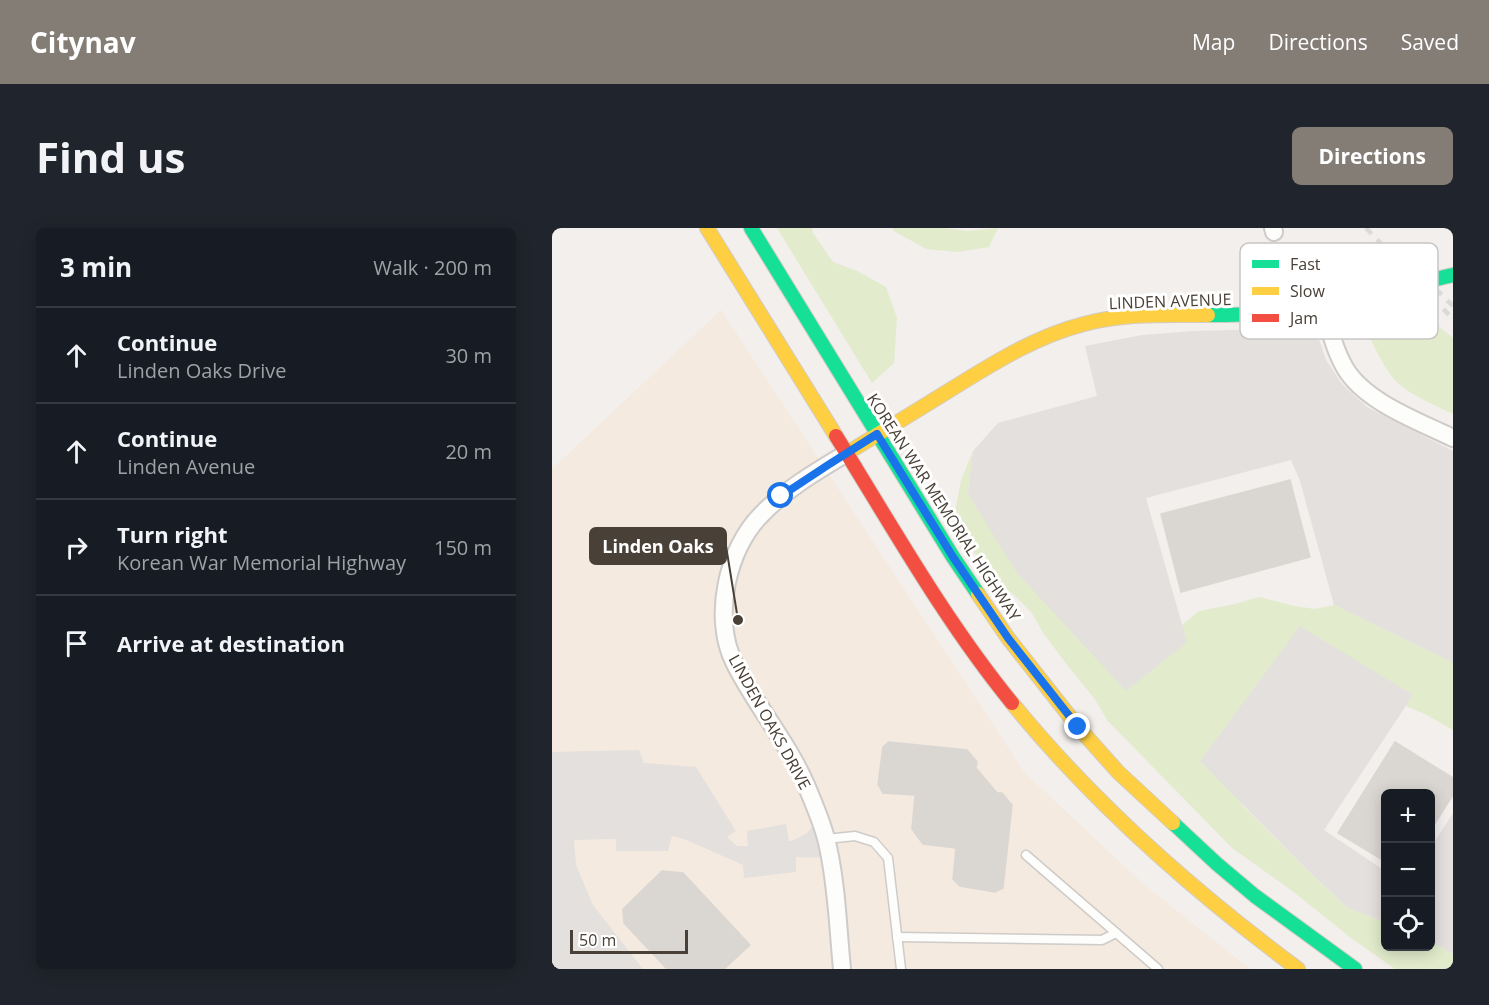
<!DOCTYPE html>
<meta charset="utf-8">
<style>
:root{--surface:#171b24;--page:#20242c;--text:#f1f3f6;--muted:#9ea1a6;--line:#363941;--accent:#847d76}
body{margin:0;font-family:"Open Sans",sans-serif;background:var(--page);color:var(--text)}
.controls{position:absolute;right:18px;bottom:18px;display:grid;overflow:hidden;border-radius:9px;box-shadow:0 3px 15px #0003}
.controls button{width:54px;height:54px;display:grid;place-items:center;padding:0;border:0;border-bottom:2px solid var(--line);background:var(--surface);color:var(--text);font:30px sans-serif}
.scale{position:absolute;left:18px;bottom:15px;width:118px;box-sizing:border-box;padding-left:6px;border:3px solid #494037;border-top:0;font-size:16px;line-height:21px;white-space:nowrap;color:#494037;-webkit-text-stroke:4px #fff;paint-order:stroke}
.stop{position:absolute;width:18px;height:18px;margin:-14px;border:4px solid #1a73e8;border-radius:50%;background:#fff}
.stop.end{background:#1a73e8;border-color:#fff;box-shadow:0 2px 6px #0008}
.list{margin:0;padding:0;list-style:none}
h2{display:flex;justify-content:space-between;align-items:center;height:78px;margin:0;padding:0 24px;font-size:26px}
h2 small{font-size:20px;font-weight:400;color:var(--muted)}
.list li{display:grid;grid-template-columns:39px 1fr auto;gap:18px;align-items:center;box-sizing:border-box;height:96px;padding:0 24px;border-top:2px solid var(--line)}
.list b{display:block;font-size:22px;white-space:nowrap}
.list p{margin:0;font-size:20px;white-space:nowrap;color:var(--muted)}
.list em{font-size:20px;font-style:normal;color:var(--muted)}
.icon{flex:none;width:33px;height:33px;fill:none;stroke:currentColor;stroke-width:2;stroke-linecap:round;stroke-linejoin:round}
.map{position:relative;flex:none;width:901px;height:741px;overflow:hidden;border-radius:9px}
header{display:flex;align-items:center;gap:36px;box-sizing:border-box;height:84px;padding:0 30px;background:var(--accent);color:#fff}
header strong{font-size:28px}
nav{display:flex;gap:33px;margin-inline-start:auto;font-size:21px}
.intro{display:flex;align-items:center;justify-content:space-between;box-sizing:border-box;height:144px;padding:0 36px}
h1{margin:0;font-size:42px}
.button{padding:15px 27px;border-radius:9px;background:var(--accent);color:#fff;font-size:21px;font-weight:700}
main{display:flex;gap:36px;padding:0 36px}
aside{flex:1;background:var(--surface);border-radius:9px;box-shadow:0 3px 15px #0003}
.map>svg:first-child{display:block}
</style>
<header>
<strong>Citynav</strong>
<nav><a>Map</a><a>Directions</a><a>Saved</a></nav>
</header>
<div class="intro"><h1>Find us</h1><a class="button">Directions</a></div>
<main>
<aside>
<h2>3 min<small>Walk · 200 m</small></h2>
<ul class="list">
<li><svg class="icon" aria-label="ahead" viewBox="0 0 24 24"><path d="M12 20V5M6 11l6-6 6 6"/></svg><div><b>Continue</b><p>Linden Oaks Drive</p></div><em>30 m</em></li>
<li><svg class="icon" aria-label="ahead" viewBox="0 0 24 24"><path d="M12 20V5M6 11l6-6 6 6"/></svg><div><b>Continue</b><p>Linden Avenue</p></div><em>20 m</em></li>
<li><svg class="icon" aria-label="right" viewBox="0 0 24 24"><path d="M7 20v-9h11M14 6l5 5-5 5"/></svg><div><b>Turn right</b><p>Korean War Memorial Highway</p></div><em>150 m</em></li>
<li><svg class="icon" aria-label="arrive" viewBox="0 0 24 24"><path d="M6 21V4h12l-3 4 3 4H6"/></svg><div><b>Arrive at destination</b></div></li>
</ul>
</aside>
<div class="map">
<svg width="901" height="741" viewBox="0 0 901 741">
<rect width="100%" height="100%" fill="#f2efec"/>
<!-- commercial -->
<path fill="#f4eadf" d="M169 82 472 544 590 655 698 741H0V241Z"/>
<!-- green -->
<g fill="#e2eccc">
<path d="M225 0H260L261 5 281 34 305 43 334 59 345 90 342 135 320 155Z"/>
<path d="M340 0H391L416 3 446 0 437 19 405 24 374 21 342 3Z"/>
<path d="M865 81 901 110V186C883 177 862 169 847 156 833 144 821 115 813 99Z"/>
<path d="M421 223 416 266 634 414 630 397 647 383 683 376 707 369 742 378 763 381 782 377 899 433 901 436V502L875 487 854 478 860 468 690 577 750 637 796 680 833 694 834 718H878L879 714 901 726V741H843L799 710 739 662 680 620 555 492 542 470 519 442 491 405 480 385 460 365 444 355 404 299 403 284 409 252Z"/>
</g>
<!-- parking -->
<g fill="#e4e0dd">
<path d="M763 100 774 132 790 156 815 179 901 223V436L898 433 782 377 748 253 739 232 594 270 635 414 574 463 465 345 416 266 421 223 446 195 545 168 533 118 590 107 643 103Z"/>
<path d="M748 398 861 467 772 602 833 643V694L796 680 750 637 648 533Z"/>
<path d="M87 522 92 535 144 539 184 603 175 609 185 618H196L195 603 234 596 237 613H240L255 605 268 590 278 630 244 629V644L192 650 191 637 132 611 120 608 116 623H64V611L22 612 24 637 41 677 91 741H0V524Z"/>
<path d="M901 585V726L879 714 878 621Z"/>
</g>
<!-- building -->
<g fill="#dad7d3" stroke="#dad6d2" stroke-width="1.5">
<path d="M738 252 758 329 629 364 609 286Z"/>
<path d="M337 514 415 522 425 534 424 540 445 565H450L460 577 451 660 443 664 408 658 401 651 404 620 371 616 360 601 363 567 331 565 326 556 331 519Z"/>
<path d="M843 514 901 550V567L878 603V566H834V634L786 605Z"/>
<path d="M110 643 131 645 198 717 172 741H115L72 695 71 681Z"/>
</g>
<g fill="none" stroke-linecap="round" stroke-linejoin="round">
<defs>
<g id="lane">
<path d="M274 611 303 608 322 614 336 630 349 741"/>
<path d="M474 627 606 741"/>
<path d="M345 709 550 712 564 705"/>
</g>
<g id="street">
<path d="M721 0 722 4"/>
<path d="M772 78C777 99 782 121 793 140 813 174 866 193 901 210"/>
<path d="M290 741C286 701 285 659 276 619 272 598 263 579 255 559 236 514 203 477 182 434 160 390 175 320 210 286 234 261 265 243 295 225"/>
</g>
<g id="fast">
<path d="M199 0 401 329 426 366"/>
<path d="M656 87C688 87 720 86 752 81 803 74 851 58 901 47"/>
<path d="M621 595 665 636 703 668 803 741"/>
</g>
<g id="slow">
<path d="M155 0 284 208"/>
<path d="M295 225C328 205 361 185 393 165 437 138 481 109 532 96 572 85 615 87 656 87"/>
<path d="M426 366 456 410 526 499 566 544 621 595"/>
<path d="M460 475C543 577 641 663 746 741"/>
</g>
<path id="jam" d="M284 208C340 298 393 393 460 475"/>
</defs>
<!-- lane casing -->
<use href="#lane" stroke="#cecbc8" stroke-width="11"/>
<!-- street casing -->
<use href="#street" stroke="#cecbc8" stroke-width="20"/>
<!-- fast casing -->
<use href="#fast" stroke="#d2ccc3" stroke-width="16"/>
<!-- slow casing -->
<use href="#slow" stroke="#d2ccc3" stroke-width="16"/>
<!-- jam casing -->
<use href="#jam" stroke="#d2ccc3" stroke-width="16"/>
<!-- lane -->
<use href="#lane" stroke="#fdfdfc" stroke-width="8"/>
<!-- street -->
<use href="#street" stroke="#fdfdfc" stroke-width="16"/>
<!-- fast -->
<use href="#fast" stroke="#16e098" stroke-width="14"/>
<!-- slow -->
<use href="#slow" stroke="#ffcf43" stroke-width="14"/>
<!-- jam -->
<use href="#jam" stroke="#f24e42" stroke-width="14"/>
<!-- rail -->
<g stroke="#dadad9" stroke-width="4.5" stroke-dasharray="8 8" stroke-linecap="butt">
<path d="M814 0 901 91"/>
<path d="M884 61 901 78"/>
</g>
</g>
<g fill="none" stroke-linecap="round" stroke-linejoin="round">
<!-- route -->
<path stroke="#1a73e8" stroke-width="8" d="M229 268 276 237 325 206 401 329 456 410 526 499"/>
</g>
<g text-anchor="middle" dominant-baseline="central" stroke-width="6" stroke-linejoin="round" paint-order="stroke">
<!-- street labels -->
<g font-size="16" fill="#494037" stroke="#fff">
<text transform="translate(618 73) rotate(-2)">LINDEN AVENUE</text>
<text transform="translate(392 279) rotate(57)">KOREAN WAR MEMORIAL HIGHWAY</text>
<text transform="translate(218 494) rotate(61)">LINDEN OAKS DRIVE</text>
</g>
</g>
<!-- legend -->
<rect x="688" y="15" width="198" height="96" rx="9" fill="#fff" stroke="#c8c6c3" stroke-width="1.5"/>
<rect x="700" y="32" width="27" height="8" fill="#16e098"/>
<rect x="700" y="59" width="27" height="8" fill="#ffcf43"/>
<rect x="700" y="86" width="27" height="8" fill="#f24e42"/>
<g font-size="16" fill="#494037">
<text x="738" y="42">Fast</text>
<text x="738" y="69">Slow</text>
<text x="738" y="96">Jam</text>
</g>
<!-- callouts -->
<path fill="none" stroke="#494037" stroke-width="2" d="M186 392L174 318"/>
<circle fill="#494037" stroke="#fff" stroke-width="2" cx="186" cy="392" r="6"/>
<rect fill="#494037" stroke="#494037" stroke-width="2" x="38" y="300" width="136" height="36" rx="6"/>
<g font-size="18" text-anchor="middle" font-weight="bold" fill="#fff">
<text x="106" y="325">Linden Oaks</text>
</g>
</svg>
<div class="controls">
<button>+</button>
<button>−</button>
<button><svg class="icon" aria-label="locate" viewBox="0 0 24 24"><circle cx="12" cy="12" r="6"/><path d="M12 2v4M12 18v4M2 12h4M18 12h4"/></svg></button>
</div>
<div class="scale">50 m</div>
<div class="stop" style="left:229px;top:268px"></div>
<div class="stop end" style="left:526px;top:499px"></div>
</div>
</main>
